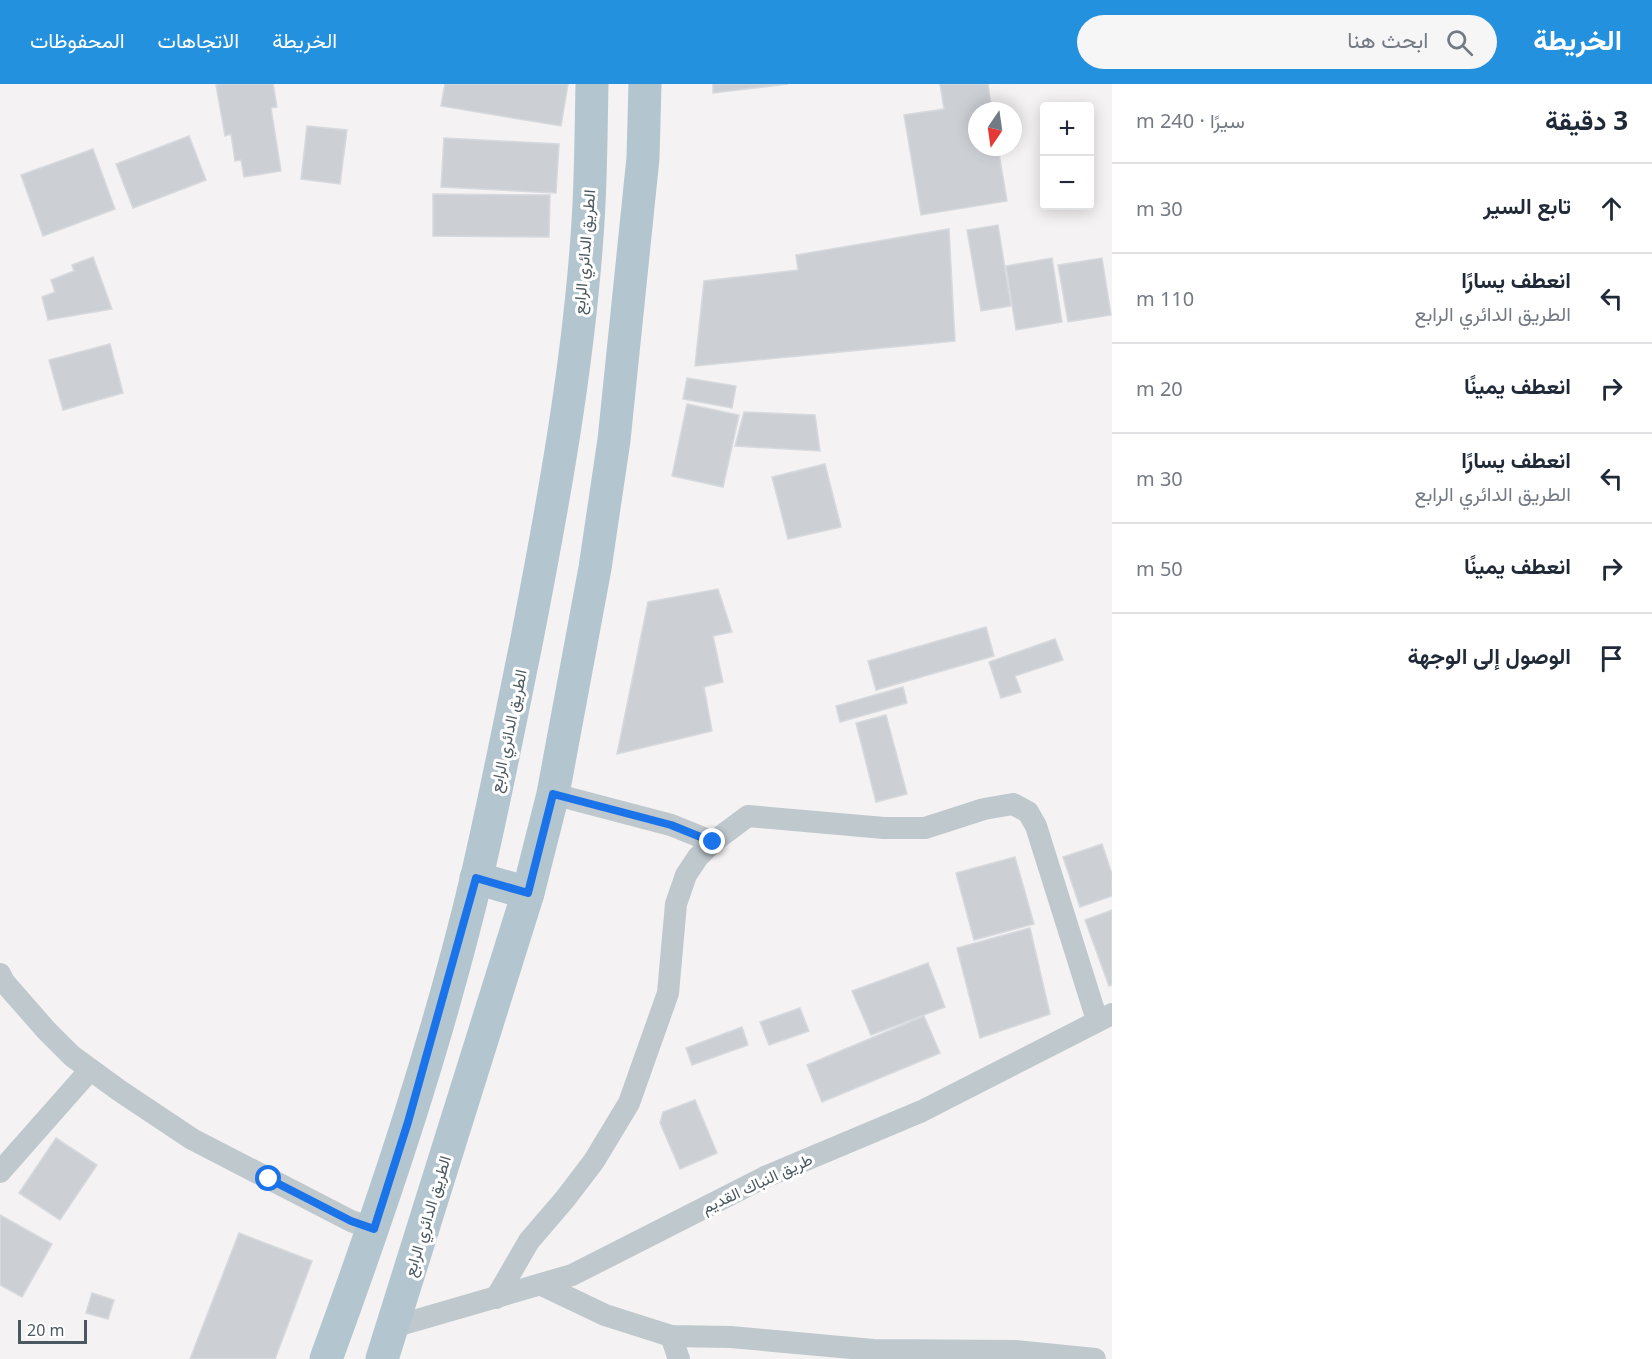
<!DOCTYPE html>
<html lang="ar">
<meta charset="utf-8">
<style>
:root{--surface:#fff;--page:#f6f6f7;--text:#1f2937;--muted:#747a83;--line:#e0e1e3;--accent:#2391dd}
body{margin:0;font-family:"Noto Sans",Vazirmatn,sans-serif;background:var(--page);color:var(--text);direction:rtl}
.controls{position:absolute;right:18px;top:18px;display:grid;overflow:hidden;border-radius:6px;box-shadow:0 3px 15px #0003}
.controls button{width:54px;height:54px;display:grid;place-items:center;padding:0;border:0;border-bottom:2px solid var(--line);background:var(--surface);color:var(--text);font:30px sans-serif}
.compass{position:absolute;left:968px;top:18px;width:54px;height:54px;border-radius:50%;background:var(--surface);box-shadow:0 3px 15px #0003;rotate:193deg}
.scale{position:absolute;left:18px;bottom:15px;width:69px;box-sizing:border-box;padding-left:6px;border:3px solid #4a585f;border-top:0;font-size:16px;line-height:21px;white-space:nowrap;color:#4a585f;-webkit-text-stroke:4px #fff;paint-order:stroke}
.stop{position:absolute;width:18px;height:18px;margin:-14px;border:4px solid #1a73e8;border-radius:50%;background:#fff}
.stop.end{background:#1a73e8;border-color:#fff;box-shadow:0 2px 6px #0008}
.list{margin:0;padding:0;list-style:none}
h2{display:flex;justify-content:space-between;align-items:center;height:78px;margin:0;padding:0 24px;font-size:26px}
h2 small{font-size:20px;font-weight:400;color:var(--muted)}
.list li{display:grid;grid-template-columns:39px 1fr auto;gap:18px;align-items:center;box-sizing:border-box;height:90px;padding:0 24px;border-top:2px solid var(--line)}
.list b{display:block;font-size:22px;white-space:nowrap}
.list p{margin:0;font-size:20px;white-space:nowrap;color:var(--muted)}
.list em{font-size:20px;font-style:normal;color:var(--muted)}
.icon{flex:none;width:33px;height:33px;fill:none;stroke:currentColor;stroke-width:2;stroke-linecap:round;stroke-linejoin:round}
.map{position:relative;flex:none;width:1112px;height:1275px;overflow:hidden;direction:ltr}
header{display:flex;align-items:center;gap:36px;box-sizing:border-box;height:84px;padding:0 30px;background:var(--accent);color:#fff}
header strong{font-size:28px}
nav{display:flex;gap:33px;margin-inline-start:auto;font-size:21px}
.search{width:420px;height:54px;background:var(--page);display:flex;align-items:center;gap:15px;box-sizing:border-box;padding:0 21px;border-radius:33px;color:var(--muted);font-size:22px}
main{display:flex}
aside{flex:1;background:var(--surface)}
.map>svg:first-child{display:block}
</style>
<header>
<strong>الخريطة</strong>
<div class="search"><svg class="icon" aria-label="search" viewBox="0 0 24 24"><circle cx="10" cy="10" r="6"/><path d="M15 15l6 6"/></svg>ابحث هنا</div>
<nav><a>الخريطة</a><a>الاتجاهات</a><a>المحفوظات</a></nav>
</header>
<main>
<aside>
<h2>3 دقيقة<small>سيرًا · 240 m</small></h2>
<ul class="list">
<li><svg class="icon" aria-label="ahead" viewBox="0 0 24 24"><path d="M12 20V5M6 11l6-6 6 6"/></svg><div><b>تابع السير</b></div><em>30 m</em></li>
<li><svg class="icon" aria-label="left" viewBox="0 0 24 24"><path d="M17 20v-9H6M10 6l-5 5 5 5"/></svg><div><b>انعطف يسارًا</b><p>الطريق الدائري الرابع</p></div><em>110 m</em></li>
<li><svg class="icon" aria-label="right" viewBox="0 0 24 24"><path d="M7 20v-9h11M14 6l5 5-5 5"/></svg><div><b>انعطف يمينًا</b></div><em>20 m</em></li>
<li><svg class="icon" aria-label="left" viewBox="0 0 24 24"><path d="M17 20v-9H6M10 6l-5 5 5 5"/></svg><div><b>انعطف يسارًا</b><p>الطريق الدائري الرابع</p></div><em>30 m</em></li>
<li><svg class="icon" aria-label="right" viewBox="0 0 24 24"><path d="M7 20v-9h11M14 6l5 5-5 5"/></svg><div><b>انعطف يمينًا</b></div><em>50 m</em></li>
<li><svg class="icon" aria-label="arrive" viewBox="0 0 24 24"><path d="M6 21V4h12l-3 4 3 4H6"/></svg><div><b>الوصول إلى الوجهة</b></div></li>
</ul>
</aside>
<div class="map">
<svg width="1112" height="1275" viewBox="0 0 1112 1275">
<rect width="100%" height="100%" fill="#f4f2f2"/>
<!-- building -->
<g fill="#ccd0d4" stroke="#d6d9dd" stroke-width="1.5">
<path d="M222 0H273L277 23 271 24 281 87 244 93 241 76 235 77 231 50 225 52 216 1Z"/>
<path d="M445 0H568L561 42 441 22Z"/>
<path d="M713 0H788L713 9Z"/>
<path d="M940 0H988L992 27H977V63H998L1007 117 921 131 904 31 944 25Z"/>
<path d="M307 42 347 46 340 100 301 95Z"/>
<path d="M189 52 206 96 133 124 116 80Z"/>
<path d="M444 54 559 60 556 109 441 103Z"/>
<path d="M93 65 115 125 43 152 21 91Z"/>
<path d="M433 110 550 111 549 153 433 152Z"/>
<path d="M998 141 1011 222 981 227 967 146Z"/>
<path d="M949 145 955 257 695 282 704 197 798 186 796 171Z"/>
<path d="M93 173 112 225 48 236 42 213 55 208 51 196 74 187 72 181Z"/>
<path d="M1052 174 1062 238 1016 246 1006 182Z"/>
<path d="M1102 174 1111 231 1068 238 1058 181Z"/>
<path d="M110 260 123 309 63 326 49 276Z"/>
<path d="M687 294 736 302 732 324 683 315Z"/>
<path d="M687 320 739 331 723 403 672 392Z"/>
<path d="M744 328 815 331 820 367 735 362Z"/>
<path d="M825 380 841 443 788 455 772 393Z"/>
<path d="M718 505 732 548 713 552 723 598 704 603 712 647 617 670 648 518Z"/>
<path d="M986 543 994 572 876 606 868 577Z"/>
<path d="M1055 555 1063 576 1015 592 1021 608 1001 614 989 578Z"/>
<path d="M903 603 907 619 840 638 836 622Z"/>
<path d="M886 631 907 710 876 718 856 639Z"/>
<path d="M1102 760 1112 790V812L1080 823 1063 773Z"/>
<path d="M1015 773 1034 840 974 856 956 789Z"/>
<path d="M1112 826V901L1109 902 1085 836Z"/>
<path d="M1030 844 1050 930 980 954 957 864Z"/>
<path d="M928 879 945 923 871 951 852 907Z"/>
<path d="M800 924 809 947 769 961 760 938Z"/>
<path d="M924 932 940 969 822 1018 807 981Z"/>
<path d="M742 943 748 961 692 981 686 964Z"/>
<path d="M695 1016 717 1069 680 1085 660 1039 663 1028Z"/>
<path d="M56 1054 97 1081 60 1136 19 1109Z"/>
<path d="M0 1131 52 1160 22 1213 0 1201Z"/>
<path d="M239 1149 312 1177 275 1275H190Z"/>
<path d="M92 1209 114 1216 108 1235 86 1229Z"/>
</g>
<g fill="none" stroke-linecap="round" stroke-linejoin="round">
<!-- street -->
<g stroke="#bec8cd" stroke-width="22">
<path d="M553 710 671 741 713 758"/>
<path d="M0 890 4 898 46 946 72 972 120 1007 192 1055 351 1137 374 1145"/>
<path d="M0 1088 90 986"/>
<path d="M542 1201 605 1231 671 1252 731 1253 873 1266 1015 1267 1095 1275"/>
<path d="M496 1214 529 1157 565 1115 594 1077 629 1019 668 909 676 820 686 791 698 773 713 758 748 732 884 744H925L984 725 1013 720 1028 728 1036 742 1097 936"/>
<path d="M393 1243 572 1191 765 1093 922 1027 1112 930"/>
<path d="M671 1252 679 1275"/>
</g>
<!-- primary -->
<g stroke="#b3c5cf" stroke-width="33">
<path d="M476 794 528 809"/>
<path d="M326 1275C384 1117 438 956 477 792 495 715 510 638 526 560 553 421 579 280 588 138 591 92 591 46 592 0"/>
<path d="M382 1275 528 809 553 710 595 484 614 356 643 74 645 0"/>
</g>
</g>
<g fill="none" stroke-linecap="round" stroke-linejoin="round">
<!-- route -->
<path stroke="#1a73e8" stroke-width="8" d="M269 1095 351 1137 374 1145 408 1038 476 794 528 809 553 710 671 741 713 758"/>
</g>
<g text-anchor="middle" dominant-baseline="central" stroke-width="6" stroke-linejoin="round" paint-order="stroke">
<!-- street labels -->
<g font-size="16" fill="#4a585f" stroke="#fff">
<text transform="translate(584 168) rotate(-85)">الطريق الدائري الرابع</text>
<text transform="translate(508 647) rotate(-78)">الطريق الدائري الرابع</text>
<text transform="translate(757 1099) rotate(-25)">طريق النباك القديم</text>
<text transform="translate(427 1132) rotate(-73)">الطريق الدائري الرابع</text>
</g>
</g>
</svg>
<div class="controls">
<button>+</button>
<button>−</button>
</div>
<svg class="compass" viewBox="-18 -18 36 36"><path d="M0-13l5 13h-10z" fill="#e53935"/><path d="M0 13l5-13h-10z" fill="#747a83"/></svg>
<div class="scale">20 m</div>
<div class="stop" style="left:269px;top:1095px"></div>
<div class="stop end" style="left:713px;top:758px"></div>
</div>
</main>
